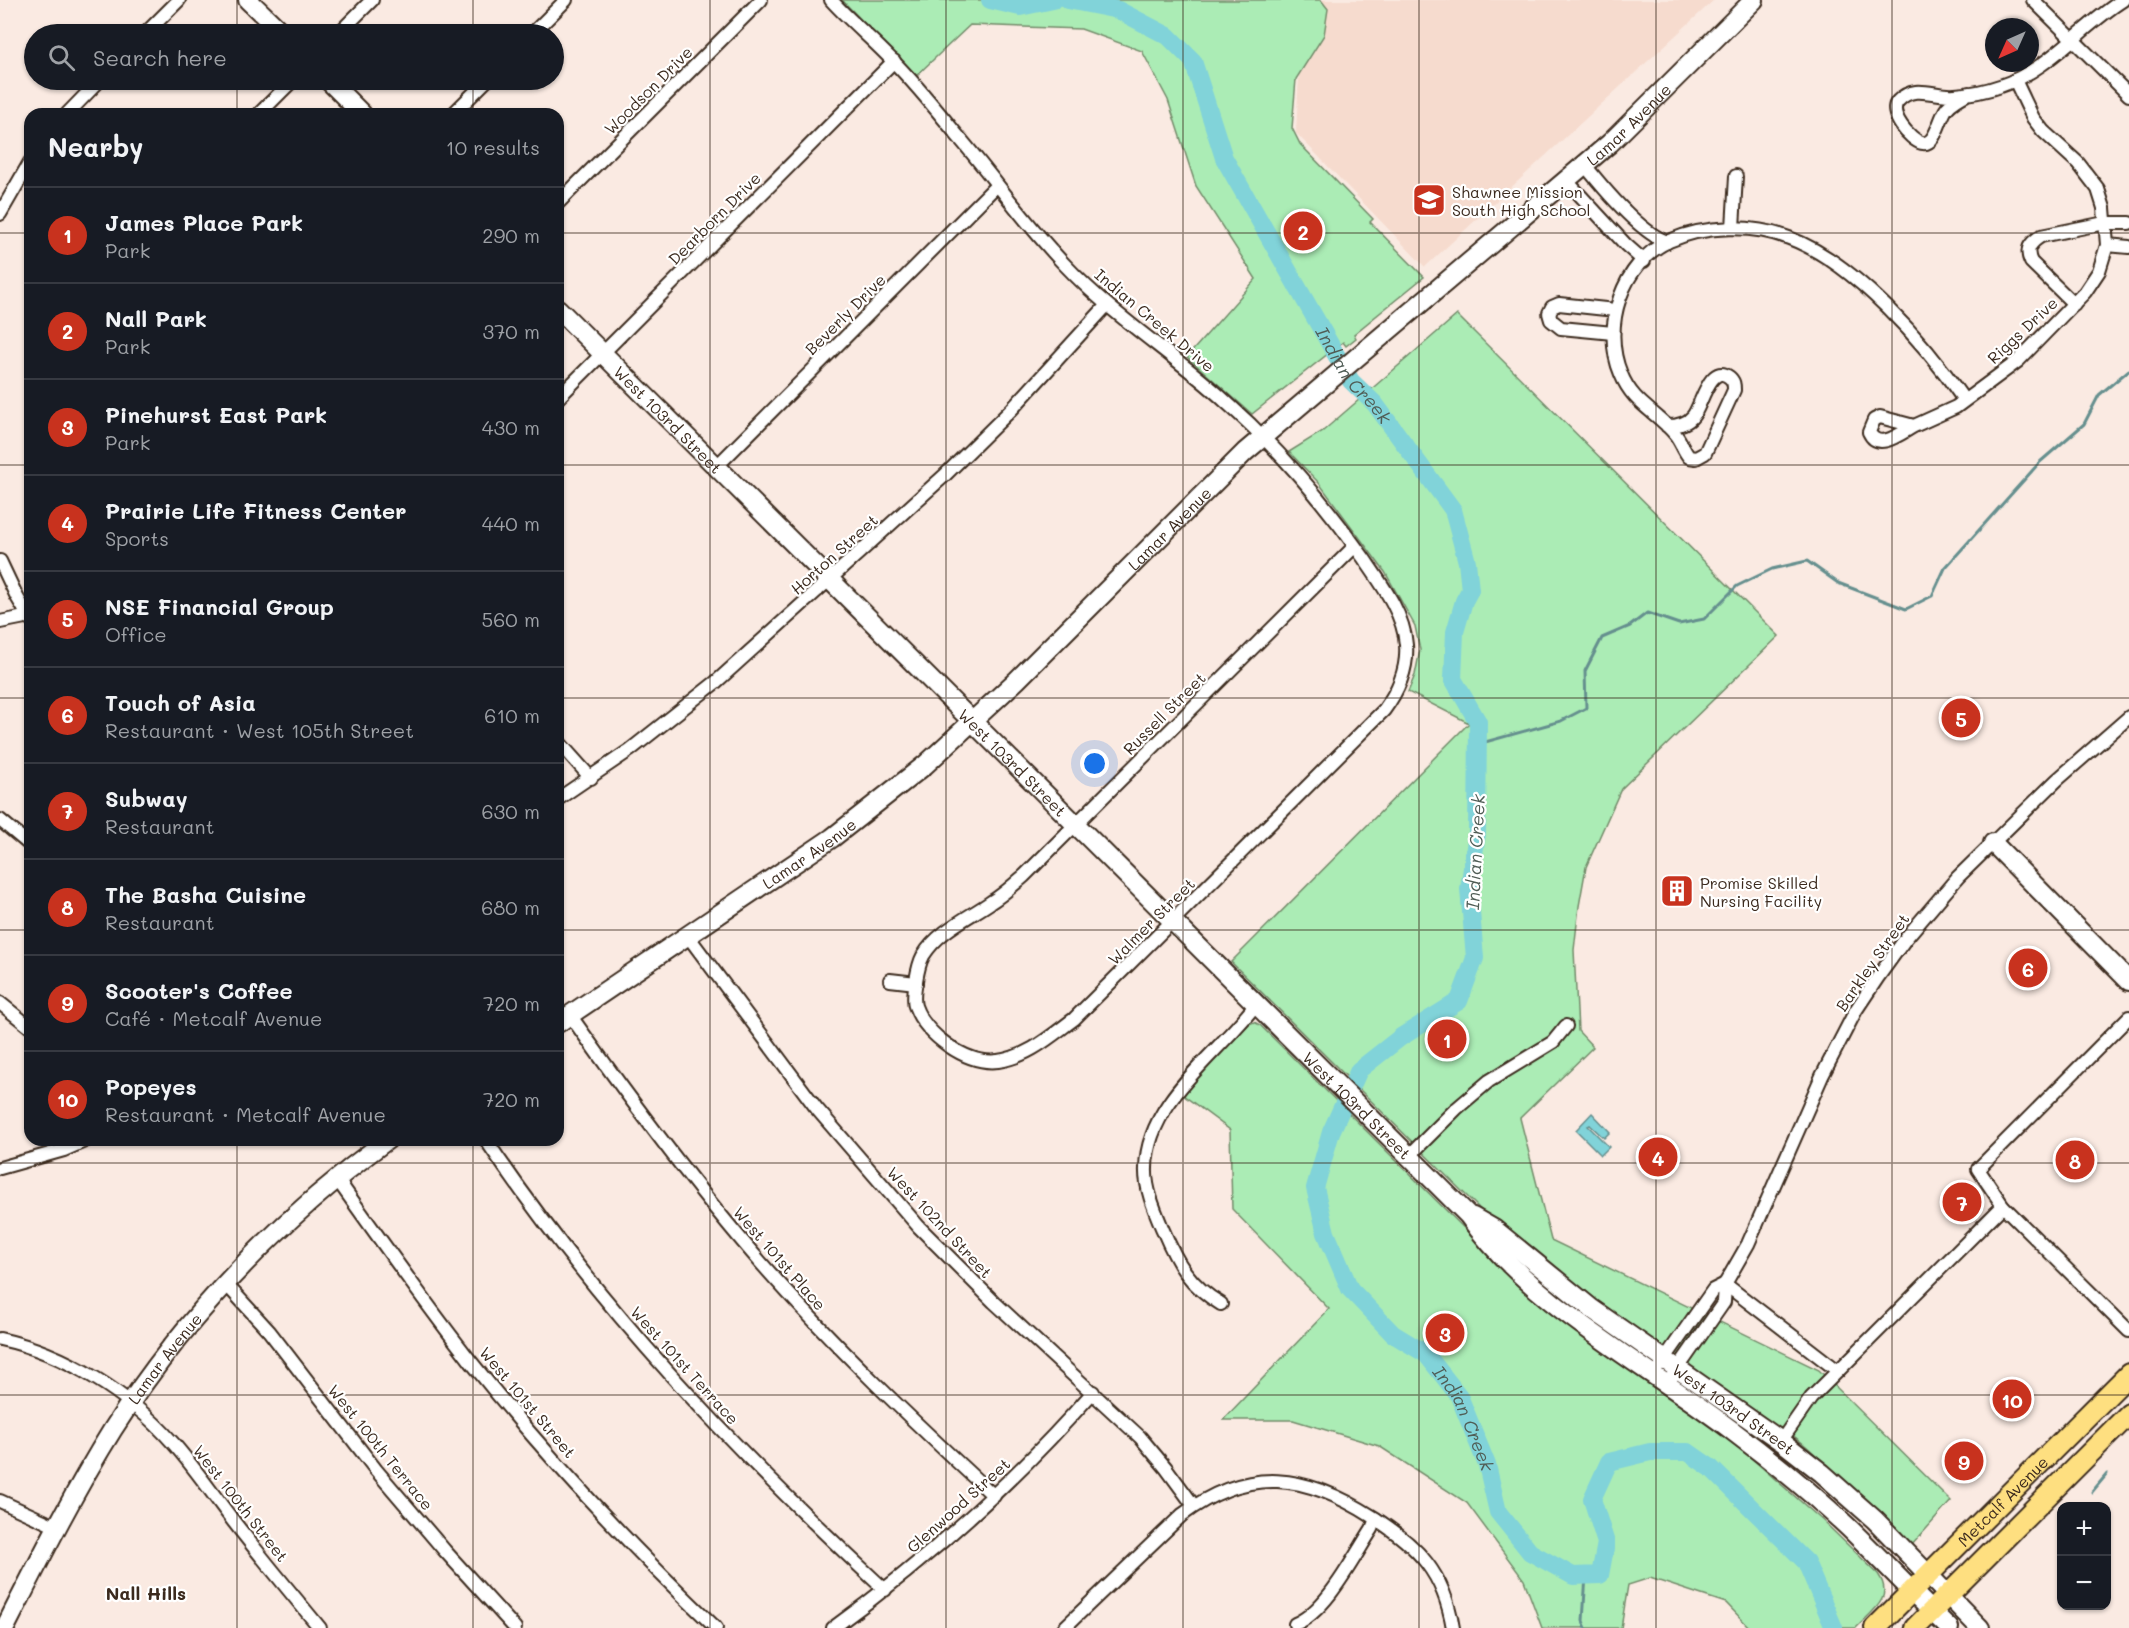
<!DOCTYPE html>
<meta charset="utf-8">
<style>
:root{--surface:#171b24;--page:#242831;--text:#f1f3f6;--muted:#9ea1a6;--line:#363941;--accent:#c8321e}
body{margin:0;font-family:Mali,sans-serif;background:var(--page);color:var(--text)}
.controls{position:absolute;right:18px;bottom:18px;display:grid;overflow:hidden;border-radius:12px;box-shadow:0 2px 4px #0004}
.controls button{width:54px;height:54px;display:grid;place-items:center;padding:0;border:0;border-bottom:2px solid var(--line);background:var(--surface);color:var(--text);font:30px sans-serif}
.compass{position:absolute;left:1985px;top:18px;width:54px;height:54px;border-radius:50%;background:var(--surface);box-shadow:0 2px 4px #0004;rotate:225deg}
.you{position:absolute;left:1095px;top:764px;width:21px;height:21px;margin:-15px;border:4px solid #fff;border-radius:50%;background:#1a73e8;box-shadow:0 0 0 9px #1a73e833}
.badge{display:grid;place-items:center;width:39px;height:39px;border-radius:50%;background:var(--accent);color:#fff;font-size:20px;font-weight:700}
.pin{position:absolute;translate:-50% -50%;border:3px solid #fff;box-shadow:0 2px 6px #0006}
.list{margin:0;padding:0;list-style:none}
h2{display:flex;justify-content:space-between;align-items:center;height:78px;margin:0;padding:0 24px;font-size:26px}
h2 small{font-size:20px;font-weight:400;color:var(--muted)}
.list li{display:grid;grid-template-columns:39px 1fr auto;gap:18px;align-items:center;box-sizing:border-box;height:96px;padding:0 24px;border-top:2px solid var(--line)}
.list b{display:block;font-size:22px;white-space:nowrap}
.list p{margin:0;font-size:20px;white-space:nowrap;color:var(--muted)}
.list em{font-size:20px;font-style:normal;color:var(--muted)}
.icon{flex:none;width:33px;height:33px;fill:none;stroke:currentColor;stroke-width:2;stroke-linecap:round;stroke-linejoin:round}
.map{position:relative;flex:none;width:2129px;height:1628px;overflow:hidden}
.search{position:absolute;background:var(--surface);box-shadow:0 2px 4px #0004;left:24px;top:24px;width:540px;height:66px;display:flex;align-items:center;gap:15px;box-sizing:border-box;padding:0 21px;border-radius:33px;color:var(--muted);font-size:22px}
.panel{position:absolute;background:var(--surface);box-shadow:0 2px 4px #0004;left:24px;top:108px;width:540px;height:1038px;border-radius:18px}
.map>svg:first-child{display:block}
</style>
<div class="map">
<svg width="2129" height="1628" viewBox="0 0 2129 1628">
<rect width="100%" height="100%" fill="#faeae2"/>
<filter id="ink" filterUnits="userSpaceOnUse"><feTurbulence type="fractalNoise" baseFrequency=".0167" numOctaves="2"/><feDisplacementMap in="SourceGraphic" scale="12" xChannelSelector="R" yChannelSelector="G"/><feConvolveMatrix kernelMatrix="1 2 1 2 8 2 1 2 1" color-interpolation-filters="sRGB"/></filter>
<g filter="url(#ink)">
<!-- built -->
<path fill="#f6dbce" d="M1261 0H1714L1425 267 1296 133 1299 76 1287 26Z"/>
<!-- green -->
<g fill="#abecb5" stroke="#738b6a" stroke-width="1.5">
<path d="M842 0H1321L1328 9 1324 35 1296 79 1292 128 1300 144 1373 219 1370 222 1424 277 1354 334 1356 338 1346 346 1343 342 1252 414 1187 357 1256 279 1196 186 1168 100 1142 51 1081 29 970 25 916 76Z"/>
<path d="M1457 315 1779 636 1621 789 1586 867 1579 906 1574 950 1578 1031 1593 1047 1520 1118 1551 1240 1819 1370 1951 1501 1911 1546C1888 1527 1799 1432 1780 1428 1777 1428 1773 1428 1770 1429L1657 1349 1492 1221 1231 962 1469 723 1408 692 1415 675 1420 650 1415 626 1385 572 1319 483 1289 452 1323 431Z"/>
<path d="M1254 1022 1260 1025 1495 1259 1734 1443 1823 1521 1878 1574C1895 1598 1872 1611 1856 1628H1750L1726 1603 1650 1578 1628 1585 1621 1628H1542L1524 1580 1467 1503 1379 1446 1293 1420H1223L1329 1309 1232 1209 1230 1130 1183 1095 1200 1074 1249 1024Z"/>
</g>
<!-- water -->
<path fill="#81d3d9" stroke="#658f8e" stroke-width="1.5" d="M1592 1113 1610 1132 1604 1138 1590 1125 1588 1126 1609 1147 1601 1155 1576 1130Z"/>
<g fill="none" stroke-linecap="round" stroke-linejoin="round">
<!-- stream -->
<g stroke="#658f8e" stroke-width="3">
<path d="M1478 744 1561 721 1586 708 1585 671 1602 638 1630 626 1647 613 1679 624 1704 619 1737 586 1772 569 1807 561 1838 583 1906 609 1932 596 1945 568 2040 462 2084 424 2099 395 2129 370"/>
<path d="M2092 1492 2107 1474"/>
<path d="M1586 1575 1583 1621 1586 1628"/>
</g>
<!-- river -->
<g stroke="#81d3d9" stroke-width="18">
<path d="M990 0 1020 7 1053 0"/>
<path id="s1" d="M1068 0 1118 10 1168 36 1193 61 1224 158 1351 381 1375 404 1453 510 1467 562 1470 590 1464 601 1455 632 1453 679 1478 722 1477 833 1469 889 1475 958 1459 1001 1401 1037 1359 1070 1331 1132 1315 1188 1326 1233 1350 1289 1393 1334 1426 1354 1459 1396 1487 1465 1498 1512 1530 1552 1573 1576 1600 1575 1606 1543 1592 1499 1609 1462 1650 1452H1688L1711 1468 1806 1562 1834 1628"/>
</g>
<defs>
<g id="street">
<path d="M831 0C850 21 872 39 892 60 915 83 936 109 957 135 994 178 1026 225 1066 266 1114 317 1174 354 1225 401 1278 448 1322 499 1363 557 1380 582 1404 613 1406 645 1408 670 1398 691 1384 710L1074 1019C1051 1036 1028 1057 998 1061 967 1065 925 1035 915 1006 912 996 918 965 923 956 938 931 968 918 991 902 1003 895 1013 885 1024 876L1355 546"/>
<path d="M2033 0 2129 95"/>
<path d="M145 34 179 0"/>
<path d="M338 34 372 0"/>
<path d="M532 34 566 0"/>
<path d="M1969 93C1961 97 1953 101 1947 108 1939 118 1936 146 1922 143 1910 140 1887 113 1898 101 1915 83 1935 97 1955 95 1969 94 1986 91 2000 86 2049 70 2080 27 2123 0"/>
<path d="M67 114 100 80"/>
<path d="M259 114 293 80"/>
<path d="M453 114 487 80"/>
<path d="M1584 164C1603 188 1639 232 1667 242"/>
<path d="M1566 180 1626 245 1644 261"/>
<path d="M558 203 761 0"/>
<path d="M0 214 30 162"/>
<path d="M1733 228 1736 176"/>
<path d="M2107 245 2129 247"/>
<path d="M2074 304 2031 262C2025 249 2030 243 2041 236L2105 223H2129"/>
<path d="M1613 333 1561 328 1551 320 1549 313 1552 307 1559 304 1615 310"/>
<path d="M558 398 894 61"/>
<path d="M1667 426C1677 426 1687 424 1693 416 1701 407 1710 362 1729 377 1734 381 1734 385 1734 390L1705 453 1696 458 1689 457C1683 450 1681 441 1675 434 1656 411 1633 404 1621 374 1601 327 1622 262 1669 241 1705 225 1753 224 1789 238 1854 262 1926 344 1964 400"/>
<path d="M1914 426C1901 433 1878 452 1869 432L1874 420 1880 417 1914 426 1956 407 2018 361 2085 292 2099 271 2107 245 2104 208 2098 189 2078 163 2043 131 2033 118 2015 80"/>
<path d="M717 466 997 185"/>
<path d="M0 561 17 597 30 619"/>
<path d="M0 622 30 616"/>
<path d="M558 741 591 778"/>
<path d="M558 799 630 750 716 682 944 476 1012 409 1107 305"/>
<path d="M0 820 30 845"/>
<path d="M688 936 817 1109 919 1227 994 1302 1140 1437 1166 1468 1194 1506"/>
<path d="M890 980 916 983"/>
<path d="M0 1003 30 1027"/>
<path d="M570 1015C631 1101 693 1185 762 1264 835 1347 914 1422 994 1496"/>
<path d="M2129 1017 1978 1169 2003 1206 2129 1331"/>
<path d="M486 1140C599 1308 737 1453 885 1590"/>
<path d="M1409 1156 1456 1109 1489 1081 1553 1042 1566 1026"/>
<path d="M0 1168 64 1150 87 1140"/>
<path d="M337 1179C381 1241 425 1303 472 1363 547 1457 629 1545 716 1628"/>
<path d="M226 1284 269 1331 376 1470 445 1551 515 1628"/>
<path d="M1725 1284 1838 1371"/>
<path d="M1221 1304C1189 1285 1177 1263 1163 1230 1155 1211 1145 1189 1146 1168 1147 1100 1219 1054 1256 1004"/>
<path d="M0 1339C65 1353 129 1393 173 1443 195 1468 214 1496 234 1522 262 1558 291 1593 320 1628"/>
<path d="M1661 1364 1713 1290 1725 1284"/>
<path d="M1667 1384 1724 1302 1725 1284 1748 1244 1822 1076 1856 1010 1878 977 1906 938 1958 877 2057 780 2129 717"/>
<path d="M1781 1441 1811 1398 2003 1206"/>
<path d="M0 1501 57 1527"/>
<path d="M1295 1624C1327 1611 1353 1558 1372 1529L1376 1519"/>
<path d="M833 1628C930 1558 1014 1482 1093 1392"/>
<path d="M1064 1628 1182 1515C1249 1465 1306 1474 1373 1517 1418 1546 1444 1573 1453 1628"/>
</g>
<g id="secondary">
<path d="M248 0 283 34"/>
<path d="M328 80 362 114"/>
<path id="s2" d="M558 309 1468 1215C1529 1304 1648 1366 1734 1432 1774 1462 1813 1494 1849 1528 1883 1561 1915 1595 1949 1628"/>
<path d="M1993 843 2129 981"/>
<path id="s3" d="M558 1023 832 838 925 765 1017 680 1245 452 1610 143 1754 0"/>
<path id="s4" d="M1473 1217 1494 1229 1592 1309 1781 1441 1822 1473 1875 1520 1980 1628"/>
<path id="s5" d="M5 1628C39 1561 73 1493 113 1429 185 1316 280 1219 387 1140"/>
</g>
<g id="primary">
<path id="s6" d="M1875 1628 2129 1374"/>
<path d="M1915 1628 2129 1414"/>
</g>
</defs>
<!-- street casing -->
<use href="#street" stroke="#3b2a1e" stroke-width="16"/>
<!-- secondary casing -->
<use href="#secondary" stroke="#3b2a1e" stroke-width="22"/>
<!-- primary casing -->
<use href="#primary" stroke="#3b2a1e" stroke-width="24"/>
<!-- street -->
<use href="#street" stroke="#fff" stroke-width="12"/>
<!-- secondary -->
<use href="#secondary" stroke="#fff" stroke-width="18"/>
<!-- primary -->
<use href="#primary" stroke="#fedf80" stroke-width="20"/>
</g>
</g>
<!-- grid -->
<path fill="none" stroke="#3b2a1e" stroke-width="1.5" stroke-opacity="0.55" d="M237 0V34M473 0V34M710 0V1628M946 0V1628M1183 0V1628M1419 0V1628M1656 0V1628M1892 0V1628M237 80V114M473 80V114M0 233H30M558 233H2129M0 465H30M558 465H2129M0 698H30M558 698H2129M0 930H30M558 930H2129M237 1140V1628M473 1140V1628M0 1163H2129M0 1395H2129"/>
<!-- icons -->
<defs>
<symbol id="school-square" viewBox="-11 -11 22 22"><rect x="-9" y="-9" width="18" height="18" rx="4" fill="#c8321e" stroke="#fff"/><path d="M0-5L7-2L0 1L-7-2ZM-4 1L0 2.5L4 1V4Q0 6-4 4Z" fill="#fff"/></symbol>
<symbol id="building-square" viewBox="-11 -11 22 22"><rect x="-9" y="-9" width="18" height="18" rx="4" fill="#c8321e" stroke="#fff"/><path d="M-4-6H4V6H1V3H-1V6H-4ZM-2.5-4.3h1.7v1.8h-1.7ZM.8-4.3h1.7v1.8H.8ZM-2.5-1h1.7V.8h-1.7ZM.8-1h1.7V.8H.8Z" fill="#fff"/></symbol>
</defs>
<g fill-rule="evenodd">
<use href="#school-square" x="1410" y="181" width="38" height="38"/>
<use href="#building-square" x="1658" y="872" width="38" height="38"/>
</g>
<g text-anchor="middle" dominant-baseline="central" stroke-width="4.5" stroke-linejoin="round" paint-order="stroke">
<!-- street labels -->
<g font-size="16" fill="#3b2a1e" stroke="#fff">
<text transform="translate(648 90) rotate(-45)">Woodson Drive</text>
<text stroke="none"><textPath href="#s3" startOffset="1401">Lamar Avenue</textPath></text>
<text transform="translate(714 218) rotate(-45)">Dearborn Drive</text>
<text transform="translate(845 314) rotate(-45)">Beverly Drive</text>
<text transform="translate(1155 320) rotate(40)">Indian Creek Drive</text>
<text transform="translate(2022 330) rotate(-43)">Riggs Drive</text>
<text stroke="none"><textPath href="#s2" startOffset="156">West 103rd Street</textPath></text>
<text stroke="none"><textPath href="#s3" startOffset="789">Lamar Avenue</textPath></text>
<text transform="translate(834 554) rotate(-42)">Horton Street</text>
<text transform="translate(1164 713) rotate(-45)">Russell Street</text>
<text stroke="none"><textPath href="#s2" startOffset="642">West 103rd Street</textPath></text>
<text stroke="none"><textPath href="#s3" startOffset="303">Lamar Avenue</textPath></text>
<text transform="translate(1151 921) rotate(-45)">Walmer Street</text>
<text transform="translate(1872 962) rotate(-55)">Barkley Street</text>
<text stroke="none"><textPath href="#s2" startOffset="1128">West 103rd Street</textPath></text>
<text transform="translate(940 1222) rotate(47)">West 102nd Street</text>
<text transform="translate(780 1258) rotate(49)">West 101st Place</text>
<text stroke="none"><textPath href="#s5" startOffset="314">Lamar Avenue</textPath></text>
<text transform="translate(685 1365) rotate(48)">West 101st Terrace</text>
<text transform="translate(528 1402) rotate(50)">West 101st Street</text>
<text stroke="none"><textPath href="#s4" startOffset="324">West 103rd Street</textPath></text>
<text transform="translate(381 1447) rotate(51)">West 100th Terrace</text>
<text stroke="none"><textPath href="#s6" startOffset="180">Metcalf Avenue</textPath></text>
<text transform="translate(241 1503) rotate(52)">West 100th Street</text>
<text transform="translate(958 1505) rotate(-42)">Glenwood Street</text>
</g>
<!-- poi labels -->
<g font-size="16" fill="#3b2a1e" stroke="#fff" text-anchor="start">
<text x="1452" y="191">Shawnee Mission<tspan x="1452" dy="18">South High School</tspan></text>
<text x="1700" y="882">Promise Skilled<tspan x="1700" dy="18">Nursing Facility</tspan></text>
</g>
<!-- water labels -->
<g font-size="18" font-style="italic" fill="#505d56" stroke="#fff">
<text stroke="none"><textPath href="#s1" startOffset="498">Indian Creek</textPath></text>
<text transform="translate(1475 852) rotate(-87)">Indian Creek</text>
<text stroke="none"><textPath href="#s1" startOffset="1704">Indian Creek</textPath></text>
</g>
<!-- neighbourhood labels -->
<g font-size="18" font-weight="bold" fill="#3b2a1e" stroke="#fff">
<text x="146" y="1593">Nall Hills</text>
</g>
</g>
</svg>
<div class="controls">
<button>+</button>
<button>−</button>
</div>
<svg class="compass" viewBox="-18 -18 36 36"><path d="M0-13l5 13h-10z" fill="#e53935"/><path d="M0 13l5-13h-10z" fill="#9ea1a6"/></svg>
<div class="you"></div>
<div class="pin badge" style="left:1447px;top:1039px">1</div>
<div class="pin badge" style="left:1303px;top:231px">2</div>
<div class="pin badge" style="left:1445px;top:1333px">3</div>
<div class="pin badge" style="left:1658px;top:1157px">4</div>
<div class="pin badge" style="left:1961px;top:718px">5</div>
<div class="pin badge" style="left:2028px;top:968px">6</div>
<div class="pin badge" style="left:1962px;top:1202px">7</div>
<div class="pin badge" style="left:2075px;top:1160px">8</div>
<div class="pin badge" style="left:1964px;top:1461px">9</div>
<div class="pin badge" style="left:2012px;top:1399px">10</div>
<div class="search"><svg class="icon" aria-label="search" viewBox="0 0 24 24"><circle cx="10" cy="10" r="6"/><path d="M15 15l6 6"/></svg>Search here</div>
<section class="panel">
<h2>Nearby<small>10 results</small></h2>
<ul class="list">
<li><span class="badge">1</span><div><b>James Place Park</b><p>Park</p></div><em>290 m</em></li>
<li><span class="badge">2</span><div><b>Nall Park</b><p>Park</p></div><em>370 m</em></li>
<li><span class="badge">3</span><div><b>Pinehurst East Park</b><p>Park</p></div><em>430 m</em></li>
<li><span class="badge">4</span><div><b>Prairie Life Fitness Center</b><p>Sports</p></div><em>440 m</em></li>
<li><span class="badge">5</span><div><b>NSE Financial Group</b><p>Office</p></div><em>560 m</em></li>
<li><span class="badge">6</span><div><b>Touch of Asia</b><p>Restaurant · West 105th Street</p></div><em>610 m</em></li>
<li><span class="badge">7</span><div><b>Subway</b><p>Restaurant</p></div><em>630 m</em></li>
<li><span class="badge">8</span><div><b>The Basha Cuisine</b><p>Restaurant</p></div><em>680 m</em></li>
<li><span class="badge">9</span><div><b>Scooter's Coffee</b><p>Café · Metcalf Avenue</p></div><em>720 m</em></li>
<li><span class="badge">10</span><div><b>Popeyes</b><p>Restaurant · Metcalf Avenue</p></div><em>720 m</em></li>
</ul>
</section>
</div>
